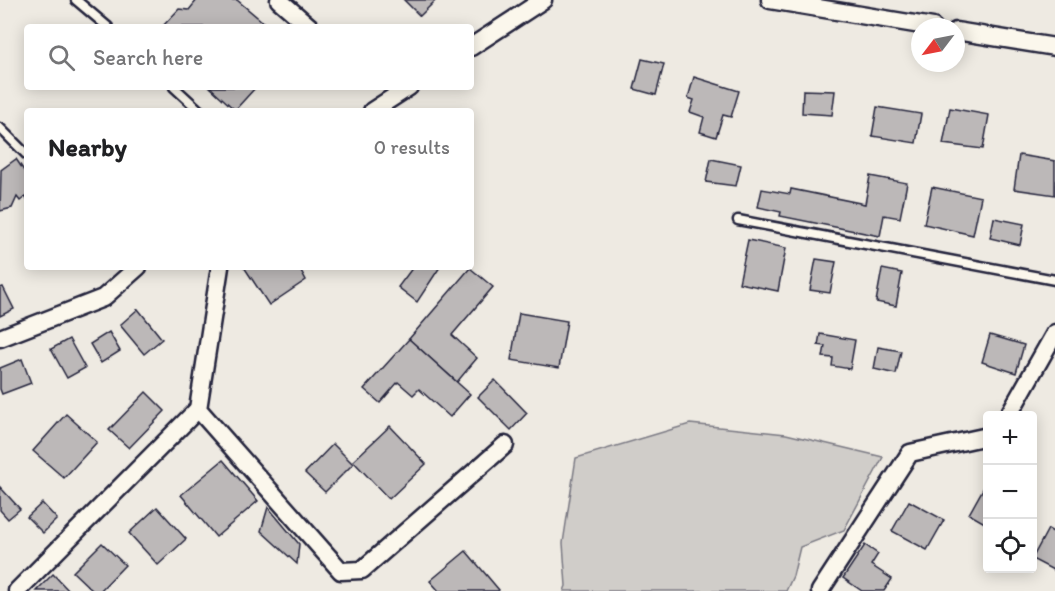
<!DOCTYPE html>
<meta charset="utf-8">
<style>
:root{--surface:#fff;--page:#f6f6f6;--text:#202124;--muted:#757577;--line:#e0e0e0}
body{margin:0;font-family:Itim,sans-serif;background:var(--page);color:var(--text)}
.controls{position:absolute;right:18px;bottom:18px;display:grid;overflow:hidden;border-radius:6px;box-shadow:0 3px 15px #0003}
.controls button{width:54px;height:54px;display:grid;place-items:center;padding:0;border:0;border-bottom:2px solid var(--line);background:var(--surface);color:var(--text);font:30px sans-serif}
.compass{position:absolute;left:911px;top:18px;width:54px;height:54px;border-radius:50%;background:var(--surface);box-shadow:0 3px 15px #0003;rotate:238deg}
.list{margin:0;padding:0;list-style:none}
h2{display:flex;justify-content:space-between;align-items:center;height:78px;margin:0;padding:0 24px;font-size:26px}
h2 small{font-size:20px;font-weight:400;color:var(--muted)}
.icon{flex:none;width:33px;height:33px;fill:none;stroke:currentColor;stroke-width:2;stroke-linecap:round;stroke-linejoin:round}
.map{position:relative;flex:none;width:1055px;height:591px;overflow:hidden}
.search{position:absolute;background:var(--surface);box-shadow:0 3px 15px #0003;left:24px;top:24px;width:450px;height:66px;display:flex;align-items:center;gap:15px;box-sizing:border-box;padding:0 21px;border-radius:6px;color:var(--muted);font-size:22px}
.panel{position:absolute;background:var(--surface);box-shadow:0 3px 15px #0003;left:24px;top:108px;width:450px;height:162px;border-radius:6px}
.map>svg:first-child{display:block}
</style>
<div class="map">
<svg width="1055" height="591" viewBox="0 0 1055 591">
<rect width="100%" height="100%" fill="#eeeae2"/>
<filter id="ink" filterUnits="userSpaceOnUse"><feTurbulence type="fractalNoise" baseFrequency=".0167" numOctaves="2"/><feDisplacementMap in="SourceGraphic" scale="12" xChannelSelector="R" yChannelSelector="G"/><feConvolveMatrix kernelMatrix="1 2 1 2 8 2 1 2 1" color-interpolation-filters="sRGB"/></filter>
<g filter="url(#ink)">
<!-- green -->
<path fill="#d0cdc9" stroke="#797882" stroke-width="1.5" d="M690 424 786 434 883 457 844 530 800 547 793 576 786 591H564L566 586 563 543 576 458Z"/>
<!-- building -->
<g fill="#bcb8b8" stroke="#22223b" stroke-width="1.5">
<path d="M197 0H237L269 27H162L179 9 189 10Z"/>
<path d="M404 0H436L420 16Z"/>
<path d="M642 59 664 64 656 95 634 89Z"/>
<path d="M694 77 739 91 731 117 723 115 716 137 700 132 704 117 690 112 694 100 688 98Z"/>
<path d="M210 87H256L235 110Z"/>
<path d="M803 90 835 91 832 115 802 113Z"/>
<path d="M877 107 921 114 916 143 872 136Z"/>
<path d="M950 108 989 115 983 149 943 144Z"/>
<path d="M1019 155 1055 161V195L1014 189Z"/>
<path d="M16 159 27 175V199L25 197 20 201 17 197 12 208 0 211 1 170Z"/>
<path d="M711 159 741 165 736 186 706 182Z"/>
<path d="M870 176 907 183 900 218 884 215 880 236 780 216 781 212 758 207 762 189 790 194 791 189 865 204Z"/>
<path d="M932 187 981 197 973 235 924 224Z"/>
<path d="M994 218 1024 224 1020 245 990 238Z"/>
<path d="M748 240 786 248 778 291 739 283Z"/>
<path d="M816 259 836 262 830 293 810 290Z"/>
<path d="M244 267H299L306 280 269 305Z"/>
<path d="M413 267H440L417 302 398 287Z"/>
<path d="M470 268 493 287 452 335 477 358 457 382 409 339Z"/>
<path d="M882 269 902 273 896 306 876 302Z"/>
<path d="M3 287 14 309 0 316V288Z"/>
<path d="M138 309 162 339 144 354 120 325Z"/>
<path d="M519 313 567 321 559 368 511 360Z"/>
<path d="M109 332 120 351 101 363 90 344Z"/>
<path d="M820 334 855 340 850 369 832 366 833 358 823 357 825 346 818 345Z"/>
<path d="M990 335 1024 345 1016 373 982 362Z"/>
<path d="M69 339 85 368 67 378 51 349Z"/>
<path d="M409 339 470 394 450 417 419 389 413 395 398 382 380 403 364 389Z"/>
<path d="M878 347 901 351 896 374 874 369Z"/>
<path d="M22 359 31 383 2 394 0 389V368Z"/>
<path d="M495 380 527 413 511 430 478 397Z"/>
<path d="M146 392 165 411 129 448 109 430Z"/>
<path d="M66 414 97 442 64 478 33 451Z"/>
<path d="M390 426 426 464 389 499 353 461Z"/>
<path d="M333 444 353 464 325 492 305 473Z"/>
<path d="M223 460 258 501 216 537 181 495Z"/>
<path d="M988 480V525L969 514Z"/>
<path d="M0 487 20 509 8 519 0 510Z"/>
<path d="M909 501 944 520 927 550 892 531Z"/>
<path d="M42 503 57 519 43 533 27 517Z"/>
<path d="M157 507 186 539 158 565 129 533Z"/>
<path d="M268 507 299 544 297 564 261 531Z"/>
<path d="M1048 529 1055 533V571L1032 559Z"/>
<path d="M102 543 125 565 100 591H93L73 572Z"/>
<path d="M865 545 878 554 871 565 892 579 884 591H862L843 578Z"/>
<path d="M466 551 499 590 498 591H439L430 581Z"/>
<path d="M53 574 69 591H36Z"/>
</g>
<g fill="none" stroke-linecap="round" stroke-linejoin="round">
<defs>
<g id="service">
<path d="M76 0 108 27"/>
<path d="M174 87 200 111"/>
<path d="M0 128 27 155"/>
<path d="M738 220 1055 280"/>
</g>
<g id="minor">
<path d="M279 0 310 27"/>
<path d="M770 0 933 27"/>
<path d="M956 31 1055 47"/>
<path d="M471 47 543 0"/>
<path d="M372 111 409 87"/>
<path d="M220 267 198 409 341 571 362 570 505 445"/>
<path d="M0 338 103 298 138 267"/>
<path d="M1008 416 1055 333"/>
<path d="M17 591 198 409"/>
<path d="M820 591 910 453 988 436"/>
</g>
</defs>
<!-- service casing -->
<use href="#service" stroke="#22223b" stroke-width="13"/>
<!-- minor casing -->
<use href="#minor" stroke="#22223b" stroke-width="21"/>
<!-- service -->
<use href="#service" stroke="#fbf7ec" stroke-width="8"/>
<!-- minor -->
<use href="#minor" stroke="#fbf7ec" stroke-width="16"/>
</g>
</g>
</svg>
<div class="controls">
<button>+</button>
<button>−</button>
<button><svg class="icon" aria-label="locate" viewBox="0 0 24 24"><circle cx="12" cy="12" r="6"/><path d="M12 2v4M12 18v4M2 12h4M18 12h4"/></svg></button>
</div>
<svg class="compass" viewBox="-18 -18 36 36"><path d="M0-13l5 13h-10z" fill="#e53935"/><path d="M0 13l5-13h-10z" fill="#757577"/></svg>
<div class="search"><svg class="icon" aria-label="search" viewBox="0 0 24 24"><circle cx="10" cy="10" r="6"/><path d="M15 15l6 6"/></svg>Search here</div>
<section class="panel">
<h2>Nearby<small>0 results</small></h2>
<ul class="list">
</ul>
</section>
</div>
